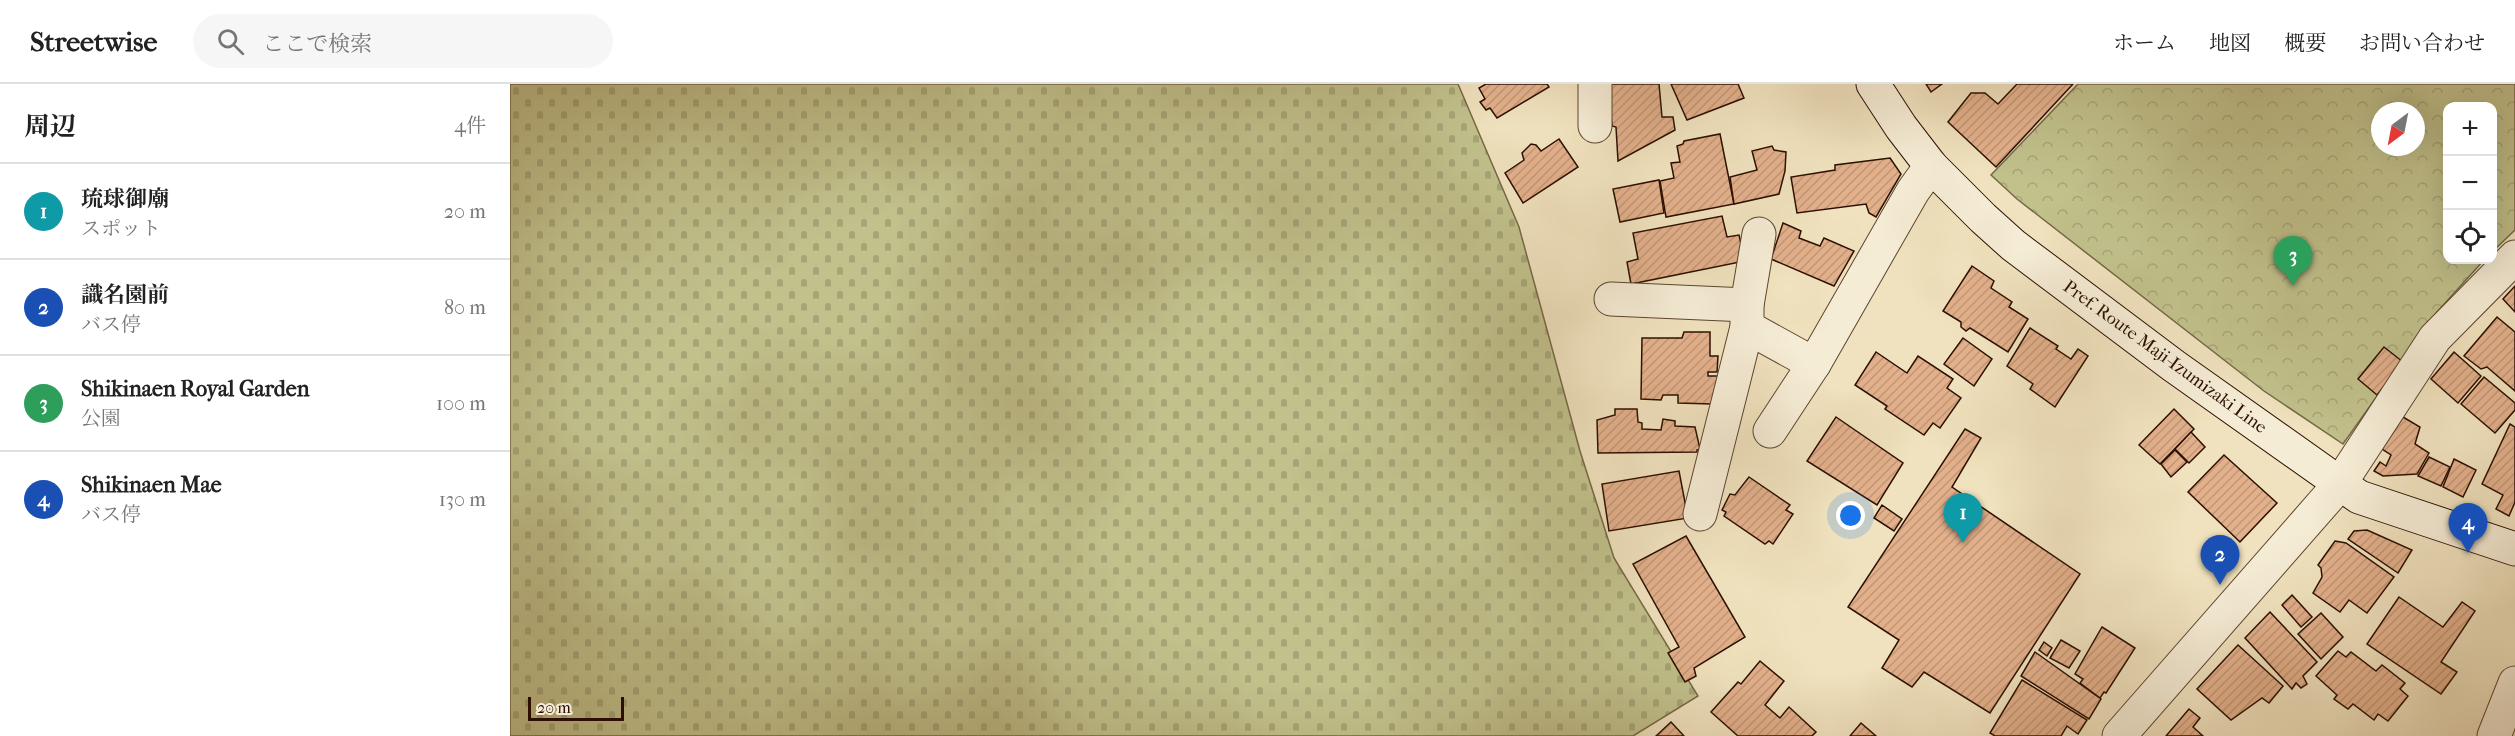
<!DOCTYPE html>
<html lang="ja">
<meta charset="utf-8">
<style>
:root{--surface:#fff;--page:#f6f6f6;--text:#222;--muted:#767676;--line:#e0e0e0;--accent:#111827}
body{margin:0;font-family:"IM FELL French Canon","Noto Serif JP",serif;background:var(--page);color:var(--text)}
.controls{position:absolute;right:18px;top:18px;display:grid;overflow:hidden;border-radius:12px;box-shadow:0 6px 24px #0002}
.controls button{width:54px;height:54px;display:grid;place-items:center;padding:0;border:0;border-bottom:2px solid var(--line);background:var(--surface);color:var(--text);font:30px sans-serif}
.compass{position:absolute;left:1861px;top:18px;width:54px;height:54px;border-radius:50%;background:var(--surface);box-shadow:0 6px 24px #0002;rotate:212deg}
.scale{position:absolute;left:18px;bottom:15px;width:96px;box-sizing:border-box;padding-left:6px;border:3px solid #2c0f01;border-top:0;font-size:16px;line-height:21px;white-space:nowrap;color:#2c0f01;-webkit-text-stroke:4px #f5ecd5;paint-order:stroke}
.you{position:absolute;left:1341px;top:432px;width:21px;height:21px;margin:-15px;border:4px solid #fff;border-radius:50%;background:#1a73e8;box-shadow:0 0 0 9px #1a73e833}
.badge{display:grid;place-items:center;width:39px;height:39px;border-radius:50%;background:var(--accent);color:#fff;font-size:20px;font-weight:700}
.pin{position:absolute;translate:-50% -50px;filter:drop-shadow(0 2px 3px #0008)}
.pin::after{content:'';position:absolute;top:32px;width:21px;height:18px;background:inherit;clip-path:polygon(0 0,100% 0,50% 100%)}
.list{margin:0;padding:0;list-style:none}
h2{display:flex;justify-content:space-between;align-items:center;height:78px;margin:0;padding:0 24px;font-size:26px}
h2 small{font-size:20px;font-weight:400;color:var(--muted)}
.list li{display:grid;grid-template-columns:39px 1fr auto;gap:18px;align-items:center;box-sizing:border-box;height:96px;padding:0 24px;border-top:2px solid var(--line)}
.list b{display:block;font-size:22px;white-space:nowrap}
.list p{margin:0;font-size:20px;white-space:nowrap;color:var(--muted)}
.list em{font-size:20px;font-style:normal;color:var(--muted)}
.icon{flex:none;width:33px;height:33px;fill:none;stroke:currentColor;stroke-width:2;stroke-linecap:round;stroke-linejoin:round}
.map{position:relative;flex:none;width:2005px;height:652px;overflow:hidden}
header{display:flex;align-items:center;gap:36px;box-sizing:border-box;height:84px;padding:0 30px;background:var(--surface);border-bottom:2px solid var(--line)}
header strong{font-size:28px}
nav{display:flex;gap:33px;margin-inline-start:auto;font-size:21px}
.search{width:420px;height:54px;background:var(--page);display:flex;align-items:center;gap:15px;box-sizing:border-box;padding:0 21px;border-radius:33px;color:var(--muted);font-size:22px}
main{display:flex}
aside{flex:1;background:var(--surface)}
.map>svg:first-child{display:block}
</style>
<header>
<strong>Streetwise</strong>
<div class="search"><svg class="icon" aria-label="search" viewBox="0 0 24 24"><circle cx="10" cy="10" r="6"/><path d="M15 15l6 6"/></svg>ここで検索</div>
<nav><a>ホーム</a><a>地図</a><a>概要</a><a>お問い合わせ</a></nav>
</header>
<main>
<aside>
<h2>周辺<small>4件</small></h2>
<ul class="list">
<li><span class="badge" style="background:#0f9aa8">1</span><div><b>琉球御廟</b><p>スポット</p></div><em>20 m</em></li>
<li><span class="badge" style="background:#1a4fb4">2</span><div><b>識名園前</b><p>バス停</p></div><em>80 m</em></li>
<li><span class="badge" style="background:#2e9e5b">3</span><div><b>Shikinaen Royal Garden</b><p>公園</p></div><em>100 m</em></li>
<li><span class="badge" style="background:#1a4fb4">4</span><div><b>Shikinaen Mae</b><p>バス停</p></div><em>130 m</em></li>
</ul>
</aside>
<div class="map">
<svg width="2005" height="652" viewBox="0 0 2005 652">
<defs>
<pattern id="cemetery-stones" width="16" height="16" patternUnits="userSpaceOnUse" patternTransform="scale(1.5)"><rect width="16" height="16" fill="#c1c18c"/><path d="M2 7V4a2 2 0 0 1 4 0v3zM10 15v-3a2 2 0 0 1 4 0v3z" fill="#a6a577"/></pattern>
<pattern id="park-crowns" width="20" height="18" patternUnits="userSpaceOnUse" patternTransform="scale(1.5)"><rect width="20" height="18" fill="#c1c18c"/><path d="M2 6a3 3 0 1 1 6 0M12 15a3 3 0 1 1 6 0" fill="none" stroke="#a6a577"/></pattern>
<pattern id="building-hatch" width="6" height="6" patternUnits="userSpaceOnUse" patternTransform="scale(1.5)"><rect width="6" height="6" fill="#e2b08b"/><path d="M-1 1l2-2M0 6l6-6M5 7l2-2" fill="none" stroke="#c29676"/></pattern>
</defs>
<rect width="100%" height="100%" fill="#f0e2be"/>
<filter id="stains"><feTurbulence type="fractalNoise" baseFrequency=".00333" numOctaves="4"/><feColorMatrix values="0 0 0 0 .2 0 0 0 0 .09 0 0 0 0 .02 0 0 0 .5 -.17"/></filter>
<radialGradient id="worn" r=".72"><stop offset=".6" stop-color="#630" stop-opacity="0"/><stop offset="1" stop-color="#630" stop-opacity=".3"/></radialGradient>
<!-- cemetery -->
<path fill="url(#cemetery-stones)" stroke="#766846" stroke-width="1.5" d="M0 0H948L1009 143 1070 367 1104 474 1188 612 1123 652H0Z"/>
<!-- park -->
<path fill="url(#park-crowns)" stroke="#766846" stroke-width="1.5" fill-rule="evenodd" d="M1568 0H2005V146L1983 167 1982 22H1938V176H1974L1927 228 1833 360 1754 307 1507 115 1481 91ZM1870 27H1906V63H1870Z"/>
<!-- building -->
<g fill="url(#building-hatch)" stroke="#2c0f01" stroke-width="1.5">
<path d="M976 0H1037L1039 3 987 34 980 24 976 26 970 18 975 15 969 4Z"/>
<path d="M1098 0H1149L1152 33H1163L1165 46 1108 77 1106 43 1102 42Z"/>
<path d="M1161 0H1228L1234 14 1177 36Z"/>
<path d="M1416 0H1432L1421 8Z"/>
<path d="M1507 0H1563L1486 83 1438 38 1461 9H1475L1488 20Z"/>
<path d="M1210 50 1224 120 1156 133 1150 97 1164 94 1161 79 1170 78 1167 62 1173 60 1174 57Z"/>
<path d="M1049 55 1068 83 1013 119 995 89 1014 76 1012 69 1021 60 1026 61 1031 67Z"/>
<path d="M1262 62 1264 66 1276 68 1275 87 1269 110 1224 120 1220 93 1247 86 1242 67Z"/>
<path d="M1380 74 1391 90 1366 133 1359 129 1356 120 1287 129 1281 93 1325 86V81Z"/>
<path d="M1149 96 1154 129 1110 138 1103 105Z"/>
<path d="M1212 132 1217 153 1229 151 1235 177 1121 200 1117 178 1128 175 1123 149Z"/>
<path d="M1273 139 1291 147 1289 154 1310 162 1314 154 1344 167 1324 202 1261 175Z"/>
<path d="M1462 182 1484 197 1481 204 1502 218 1499 223 1518 235 1498 268 1460 244 1456 247 1451 243V238L1433 227Z"/>
<path d="M2005 202V228L1993 215Z"/>
<path d="M1987 233 2005 248V307L1977 283 1971 285 1954 272Z"/>
<path d="M1520 244 1548 262 1546 265 1561 275 1568 265 1578 272 1545 323 1520 305 1523 300 1497 282Z"/>
<path d="M1174 248H1200V272H1208L1207 288H1198V292H1210L1202 320 1168 319V311H1153L1151 316 1131 315 1132 254H1172Z"/>
<path d="M1453 254 1482 275 1464 302 1434 280Z"/>
<path d="M1874 263 1893 278 1867 311 1848 295Z"/>
<path d="M1366 268 1397 289 1408 272 1443 295 1437 304 1451 314 1430 344 1423 339 1414 351 1375 325 1377 322 1345 301Z"/>
<path d="M1944 268 1971 292 1948 319 1921 295Z"/>
<path d="M1974 293 2005 319V326L1985 349 1951 320Z"/>
<path d="M1105 325H1127L1128 338 1132 339V345L1151 346 1153 335 1165 337V342L1185 343 1190 365 1187 366V368L1088 369 1087 336 1105 331Z"/>
<path d="M1664 325 1684 345 1650 380 1629 361Z"/>
<path d="M1326 333 1393 379 1367 421 1297 377Z"/>
<path d="M1893 333 1910 343 1905 360 1919 369 1907 390 1873 392 1864 387 1870 378 1876 382 1881 371 1872 365Z"/>
<path d="M2000 340 2005 343V418L1999 432 1986 425 1993 411 1972 400Z"/>
<path d="M1455 345 1471 354 1442 403 1570 490 1480 629 1414 588 1402 603 1372 584 1389 556 1338 523Z"/>
<path d="M1681 348 1695 363 1679 379 1665 365Z"/>
<path d="M1665 366 1677 378 1661 393 1651 380Z"/>
<path d="M1714 371 1767 419 1730 458 1678 408Z"/>
<path d="M1919 373 1940 383 1931 402 1908 392Z"/>
<path d="M1944 375 1966 386 1953 413 1933 403Z"/>
<path d="M1169 387 1178 434 1099 447 1092 400Z"/>
<path d="M1239 393 1280 421 1276 426 1283 430 1263 460 1259 457 1255 460 1214 432 1216 428 1212 426 1220 410 1225 411Z"/>
<path d="M1372 421 1392 435 1384 447 1364 434Z"/>
<path d="M1857 446 1902 466 1888 489 1838 455 1844 447Z"/>
<path d="M1176 452 1235 553 1184 584 1186 592 1175 598 1158 569 1169 563 1123 480Z"/>
<path d="M1825 457 1836 459 1884 493 1857 529 1839 516 1830 528 1803 509 1812 493 1811 484 1808 481Z"/>
<path d="M1782 511 1802 533 1791 543 1772 521Z"/>
<path d="M1889 513 1933 543 1952 518 1965 527 1931 578 1947 588 1931 610 1857 560Z"/>
<path d="M1760 528 1807 578 1793 592 1797 600 1791 604 1786 599 1782 605 1735 554Z"/>
<path d="M1811 529 1833 553 1811 575 1788 550Z"/>
<path d="M1592 543 1625 564 1596 609 1594 608 1590 614 1570 599 1573 595 1565 590Z"/>
<path d="M1551 556 1570 567 1559 584 1540 574Z"/>
<path d="M1534 558 1542 564 1537 572 1529 566Z"/>
<path d="M1728 561 1773 602 1759 619 1752 614 1721 636 1687 605Z"/>
<path d="M1828 567 1836 573 1841 568 1866 587 1872 581 1895 599 1890 605 1898 612 1878 637 1868 630 1864 636 1843 620 1838 625 1824 615 1827 611 1806 592Z"/>
<path d="M1525 568 1591 615 1579 635 1511 592Z"/>
<path d="M1250 577 1274 597 1255 621 1270 634 1279 623 1306 648 1302 652H1228L1201 628 1228 598 1231 600Z"/>
<path d="M1512 596 1577 636 1568 650 1557 642 1551 652H1485L1480 649Z"/>
<path d="M1679 625 1690 634 1683 643 1693 652H1656Z"/>
<path d="M1161 638 1174 652H1146Z"/>
<path d="M1351 639 1366 652H1340Z"/>
</g>
<g fill="none" stroke-linecap="round" stroke-linejoin="round">
<defs>
<g id="minor">
<path d="M1085 0V42"/>
<path d="M1101 215 1237 221"/>
<path d="M1237 243 1304 280"/>
<path d="M1260 347 1304 280 1403 107 1421 82"/>
<path d="M1829 401 1925 254 2005 173"/>
<path d="M1190 430 1237 243V221L1249 150"/>
<path d="M1984 652 2005 599"/>
</g>
<path id="tertiary" d="M1609 652 1829 401"/>
<path id="secondary" d="M1363 0 1391 43 1421 82 1473 134 1503 161 1664 282 1849 413 2005 465"/>
</defs>
<!-- minor casing -->
<use href="#minor" stroke="#5d4430" stroke-width="35"/>
<!-- tertiary casing -->
<use href="#tertiary" stroke="#5d4430" stroke-width="35"/>
<!-- secondary casing -->
<use href="#secondary" stroke="#2c0f01" stroke-width="35"/>
<!-- minor -->
<use href="#minor" stroke="#f5ecd5" stroke-width="33"/>
<!-- tertiary -->
<use href="#tertiary" stroke="#f5ecd5" stroke-width="33"/>
<!-- secondary -->
<use href="#secondary" stroke="#f5ecd5" stroke-width="33"/>
</g>
<g text-anchor="middle" dominant-baseline="central" stroke-width="6" stroke-linejoin="round" paint-order="stroke">
<!-- street labels -->
<g font-size="18" fill="#2c0f01" stroke="#f5ecd5">
<text transform="translate(1655 273) rotate(36)">Pref. Route Maji-Izumizaki Line</text>
</g>
</g>
<rect width="100%" height="100%" filter="url(#stains)"/>
<rect width="100%" height="100%" fill="url(#worn)"/>
</svg>
<div class="controls">
<button>+</button>
<button>−</button>
<button><svg class="icon" aria-label="locate" viewBox="0 0 24 24"><circle cx="12" cy="12" r="6"/><path d="M12 2v4M12 18v4M2 12h4M18 12h4"/></svg></button>
</div>
<svg class="compass" viewBox="-18 -18 36 36"><path d="M0-13l5 13h-10z" fill="#e53935"/><path d="M0 13l5-13h-10z" fill="#767676"/></svg>
<div class="scale">20 m</div>
<div class="you"></div>
<div class="pin badge" style="left:1453px;top:459px;background:#0f9aa8">1</div>
<div class="pin badge" style="left:1710px;top:501px;background:#1a4fb4">2</div>
<div class="pin badge" style="left:1783px;top:202px;background:#2e9e5b">3</div>
<div class="pin badge" style="left:1958px;top:469px;background:#1a4fb4">4</div>
</div>
</main>
